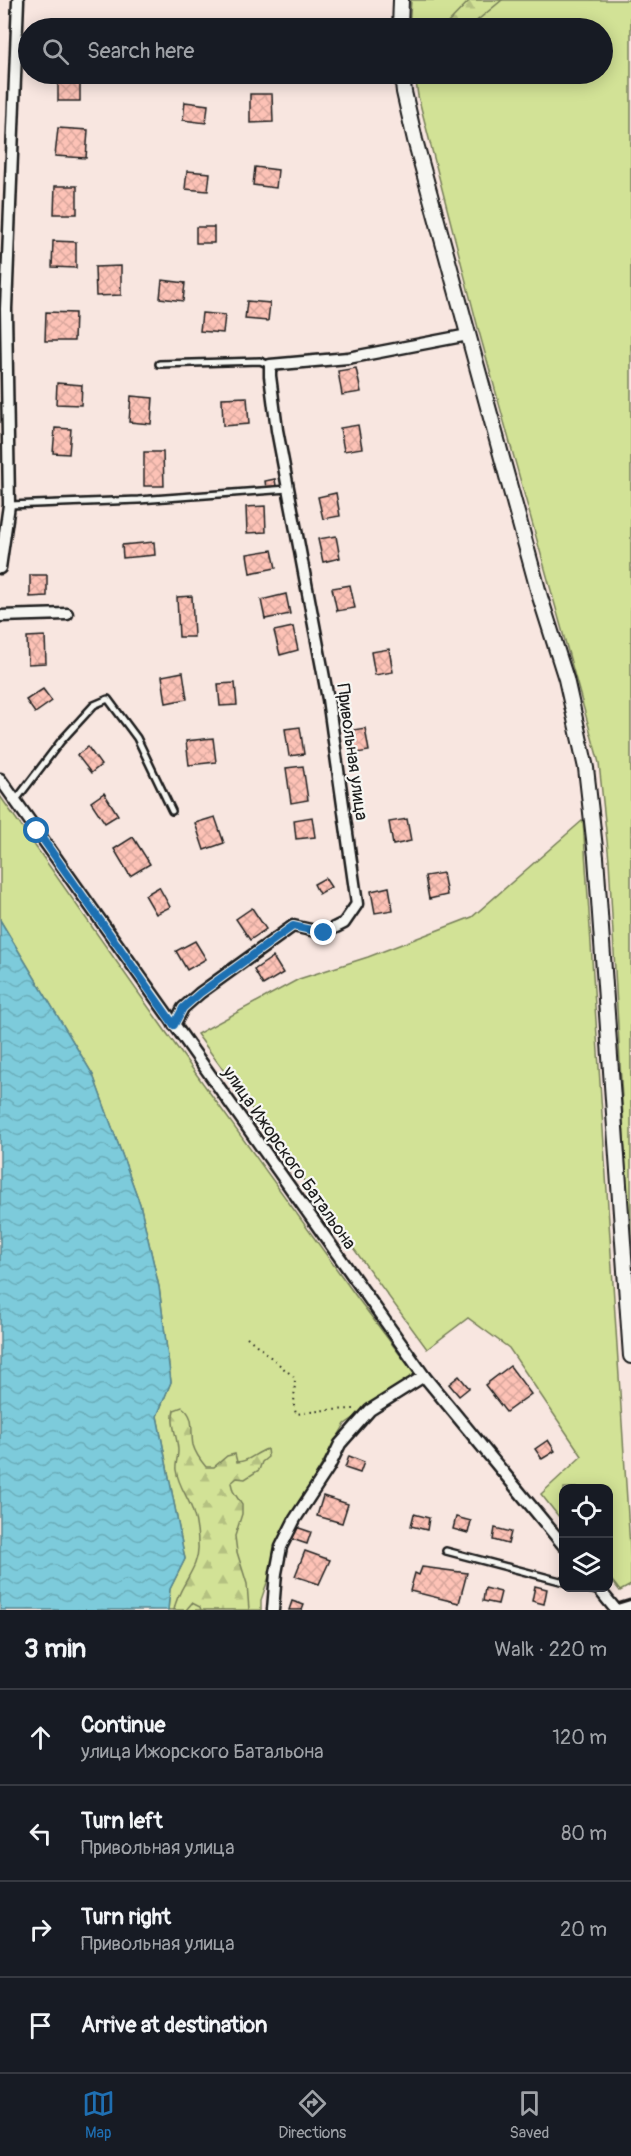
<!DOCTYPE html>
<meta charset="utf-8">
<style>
:root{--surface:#171b24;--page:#20242c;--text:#f1f3f6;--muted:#9ea1a6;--line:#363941;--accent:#1f6fb2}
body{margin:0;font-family:Pangolin,sans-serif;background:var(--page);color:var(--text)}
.controls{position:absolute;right:18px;bottom:18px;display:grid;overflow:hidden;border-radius:12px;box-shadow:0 3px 15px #0003}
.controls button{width:54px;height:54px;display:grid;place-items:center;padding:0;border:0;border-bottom:2px solid var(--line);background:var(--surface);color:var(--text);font:30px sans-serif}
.stop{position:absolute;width:18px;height:18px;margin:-14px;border:4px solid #1f6fb2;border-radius:50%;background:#fff}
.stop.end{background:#1f6fb2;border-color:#fff;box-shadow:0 2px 6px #0008}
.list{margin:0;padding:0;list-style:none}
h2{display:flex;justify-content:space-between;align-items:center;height:78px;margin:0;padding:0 24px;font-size:26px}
h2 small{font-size:20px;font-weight:400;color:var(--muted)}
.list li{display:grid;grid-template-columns:39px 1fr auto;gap:18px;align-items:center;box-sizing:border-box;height:96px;padding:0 24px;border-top:2px solid var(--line)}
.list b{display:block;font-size:22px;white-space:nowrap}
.list p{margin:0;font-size:20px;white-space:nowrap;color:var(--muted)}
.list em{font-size:20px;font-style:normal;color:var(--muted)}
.icon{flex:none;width:33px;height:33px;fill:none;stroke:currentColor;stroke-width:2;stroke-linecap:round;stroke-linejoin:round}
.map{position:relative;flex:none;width:631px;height:1610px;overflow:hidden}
.search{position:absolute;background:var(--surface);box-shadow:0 3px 15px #0003;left:18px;right:18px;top:18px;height:66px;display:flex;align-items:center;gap:15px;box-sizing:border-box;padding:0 21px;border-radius:33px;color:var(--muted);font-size:22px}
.sheet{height:462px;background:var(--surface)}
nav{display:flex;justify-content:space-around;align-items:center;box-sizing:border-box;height:84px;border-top:2px solid var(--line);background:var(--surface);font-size:16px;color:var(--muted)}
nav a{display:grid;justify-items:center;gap:3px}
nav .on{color:var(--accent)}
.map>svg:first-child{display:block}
</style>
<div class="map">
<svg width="631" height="1610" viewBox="0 0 631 1610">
<defs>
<pattern id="forest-firs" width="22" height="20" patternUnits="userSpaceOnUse" patternTransform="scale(1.5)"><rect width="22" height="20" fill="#d2e296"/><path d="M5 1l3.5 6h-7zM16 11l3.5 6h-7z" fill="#b4c181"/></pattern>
<pattern id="water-waves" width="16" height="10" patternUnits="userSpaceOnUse" patternTransform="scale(1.5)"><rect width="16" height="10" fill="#7dcbdb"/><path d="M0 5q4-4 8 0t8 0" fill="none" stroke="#6baebb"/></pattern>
<pattern id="building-cross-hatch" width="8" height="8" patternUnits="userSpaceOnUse" patternTransform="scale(1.5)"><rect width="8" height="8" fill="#fdc2b6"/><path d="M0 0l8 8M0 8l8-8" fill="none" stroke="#d8a69c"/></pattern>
</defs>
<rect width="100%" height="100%" fill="#f8e6e0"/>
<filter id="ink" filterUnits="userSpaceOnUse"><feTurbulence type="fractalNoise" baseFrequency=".0167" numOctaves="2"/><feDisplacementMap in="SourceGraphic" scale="12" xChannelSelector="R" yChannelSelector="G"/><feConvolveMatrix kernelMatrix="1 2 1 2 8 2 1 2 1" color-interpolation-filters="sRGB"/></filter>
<g filter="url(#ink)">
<!-- green -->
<g fill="#d2e296" stroke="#777f59" stroke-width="1.5">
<path d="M411 0H631V1265L609 860 599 763 478 328 418 96 415 74H602V28H409Z"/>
<path d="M0 796 166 1032 356 1296 416 1376 345 1424 286 1527 261 1600V1610H168L170 1589 185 1559 157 1416 171 1382 159 1287 140 1204 93 1075 0 920Z"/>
<path d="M583 820 631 1562V1585L620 1591 609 1577 608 1488H564L563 1522 541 1494 582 1456 509 1348 468 1318 427 1349 197 1034 299 979 368 957 472 917Z"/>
</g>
<!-- forest -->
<g fill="url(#forest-firs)" stroke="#777f59" stroke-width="1.5">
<path d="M470 0H502L468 28H443Z"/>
<path d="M182 1407C196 1417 190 1430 193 1445 195 1452 201 1461 206 1467H214L227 1456 235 1454 237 1462C249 1462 255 1453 267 1449L268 1457 262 1462 259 1470 245 1479 237 1478 231 1483 233 1491 242 1505V1514L235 1536 237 1552 247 1584 249 1610H201L200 1607 192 1603 186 1610H174C177 1587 200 1569 198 1545 198 1533 196 1520 192 1509 187 1496 178 1484 176 1470 175 1464 178 1458 178 1451 178 1437 170 1425 174 1410Z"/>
</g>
<!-- water -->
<path fill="url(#water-waves)" stroke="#56858f" stroke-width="1.5" d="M0 920 93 1075 140 1204 159 1287 171 1382 157 1416 185 1559 170 1589 168 1610H0Z"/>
<!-- building -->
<g fill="url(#building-cross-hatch)" stroke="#1c1c1c" stroke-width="1.5">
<rect x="58" y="75" width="22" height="26"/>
<path d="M250 94H272L273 122 250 123Z"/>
<path d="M185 102 208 105 206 123 183 120Z"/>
<path d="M58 128 88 130 86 158 55 156Z"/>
<path d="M255 167 278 170 276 188 253 185Z"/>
<path d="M187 171 210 173 208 191 185 189Z"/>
<path d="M55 186H77V214H54Z"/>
<rect x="196" y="227" width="18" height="16"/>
<path d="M53 241 76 242V268L52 267Z"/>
<path d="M121 266V295L96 296 95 267Z"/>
<path d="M162 280 185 283 183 301 160 298Z"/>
<path d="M247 301 270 303 268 321 245 319Z"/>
<path d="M46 312 75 313 74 341H45Z"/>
<path d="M202 313 225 315 223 333 200 331Z"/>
<path d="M356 368 361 392 342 395 338 371Z"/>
<path d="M57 383 82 385 81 405 56 404Z"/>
<path d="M131 396 153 398 151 424 129 422Z"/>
<path d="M247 397 249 424 223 426 222 398Z"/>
<path d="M358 425 362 448 344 451 340 428Z"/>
<path d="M55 428 71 429 69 454 53 453Z"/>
<path d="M144 452H163L164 486H144Z"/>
<path d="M275 479 276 486 266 488 265 481Z"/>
<path d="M336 493 340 516 323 519 318 497Z"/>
<path d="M265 506 266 532 247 533 246 507Z"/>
<path d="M336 536 340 558 323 562 318 539Z"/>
<path d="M154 542 155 555 123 558 122 545Z"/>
<path d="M272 550 276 568 250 573 247 554Z"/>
<path d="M30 575H47V596L30 597Z"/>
<path d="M350 585 355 608 337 611 332 588Z"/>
<path d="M286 594 290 614 265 619 261 600Z"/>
<path d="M192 596 194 637H179L177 597Z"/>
<path d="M293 627 298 650 280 655 274 631Z"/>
<path d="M45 636 46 663 28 664 27 637Z"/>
<path d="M389 649 393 672 375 675 371 652Z"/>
<path d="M183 672 187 699 166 703 162 676Z"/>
<path d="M235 683 237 705 220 706 218 684Z"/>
<path d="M43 689 52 701 35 713 26 700Z"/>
<path d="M300 727 304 754 289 756 285 729Z"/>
<path d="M365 728 369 751 351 754 347 731Z"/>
<path d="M213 738 216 762 189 765 186 741Z"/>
<path d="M88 747 101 765 91 773 77 755Z"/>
<path d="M303 766 308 800 291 803 286 768Z"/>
<path d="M104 793 118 815 105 823 91 802Z"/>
<path d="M215 817 224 843 204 850 195 823Z"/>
<path d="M312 817 315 837 296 839 294 820Z"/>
<path d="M407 819 411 841 393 845 389 822Z"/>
<path d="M133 837 150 864 130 876 114 849Z"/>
<path d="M443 873 447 895 429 899 425 876Z"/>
<path d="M325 878 331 887 319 894 314 884Z"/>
<path d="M159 887 170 907 156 914 145 895Z"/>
<path d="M389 887 393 910 375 913 371 891Z"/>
<path d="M252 908 266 929 250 940 236 919Z"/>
<path d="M195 941 206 959 187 970 176 951Z"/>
<path d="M273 957 283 973 263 985 254 970Z"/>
<path d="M510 1366 531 1394 506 1412 485 1385Z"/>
<path d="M459 1376 469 1388 459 1396 449 1384Z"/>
<path d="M548 1440 555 1451 542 1459 535 1449Z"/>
<path d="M349 1456 364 1462 360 1473 345 1468Z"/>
<path d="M323 1496 348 1504 342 1523 317 1516Z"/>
<path d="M414 1514 429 1518 427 1530 411 1526Z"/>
<path d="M456 1517 471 1521 468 1533 453 1529Z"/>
<path d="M296 1527 311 1532 307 1544 292 1539Z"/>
<path d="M495 1528 511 1532 508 1544 493 1540Z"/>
<path d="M305 1551 330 1560 319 1584 295 1576Z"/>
<path d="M422 1567 467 1573 459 1603 410 1591 415 1573 419 1575Z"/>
<path d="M535 1586 547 1589 544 1604 532 1601Z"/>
<path d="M485 1588 501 1592 498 1604 483 1601Z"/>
<path d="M292 1601 304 1605 302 1610H289Z"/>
</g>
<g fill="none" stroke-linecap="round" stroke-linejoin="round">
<defs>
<g id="service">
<path d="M159 364 260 361 270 365"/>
<path d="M9 505 139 500 288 489"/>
<path d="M16 800 61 741 94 705 108 699 137 738 172 811"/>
<path d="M446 1551 564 1582"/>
<path d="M584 1588 600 1592"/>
</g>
<g id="minor">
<path d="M0 568 9 505 6 309 18 0"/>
<path d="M0 616 67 614"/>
<path d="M0 779 424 1376 564 1546"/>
<path d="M174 1025 183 1008 200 993 293 926 324 933 344 923 357 904 328 699 277 430 270 376V365L348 358 468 335"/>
<path d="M598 1588 616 1610"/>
<path d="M273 1610 276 1573 281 1547 295 1519 329 1467 340 1444 370 1410 424 1376"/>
<path d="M618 1610 631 1606"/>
</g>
<g id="tertiary">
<path d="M400 28 401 0"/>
<path d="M402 74 404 92 415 140 540 597 566 679 586 768 596 857 631 1356"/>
</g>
</defs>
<!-- service casing -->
<use href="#service" stroke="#1c1c1c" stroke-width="10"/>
<!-- minor casing -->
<use href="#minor" stroke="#1c1c1c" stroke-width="15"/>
<!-- tertiary casing -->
<use href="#tertiary" stroke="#1c1c1c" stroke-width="18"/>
<!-- path -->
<path stroke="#1c1c1c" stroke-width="2" stroke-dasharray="1.5 4.5" stroke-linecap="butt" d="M247 1337 295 1378 294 1406 296 1414 325 1410 355 1409"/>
<!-- service -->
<use href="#service" stroke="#f6f6f2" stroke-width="5"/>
<!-- minor -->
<use href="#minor" stroke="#f6f6f2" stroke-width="10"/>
<!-- tertiary -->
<use href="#tertiary" stroke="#f6f6f2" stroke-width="14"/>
</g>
</g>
<g fill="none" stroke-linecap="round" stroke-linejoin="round" filter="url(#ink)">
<!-- route -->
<path stroke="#1f6fb2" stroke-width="8" d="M37 831 174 1025 183 1008 200 993 293 926 324 933"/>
</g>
<g text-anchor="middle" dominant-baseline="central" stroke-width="4.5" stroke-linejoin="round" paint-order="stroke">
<!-- street labels -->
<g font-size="18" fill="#1c1c1c" stroke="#f6f6f2">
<text transform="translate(352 752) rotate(82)">Привольная улица</text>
<text transform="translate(289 1158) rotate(55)">улица Ижорского Батальона</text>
</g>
</g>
</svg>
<div class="controls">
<button><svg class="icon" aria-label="locate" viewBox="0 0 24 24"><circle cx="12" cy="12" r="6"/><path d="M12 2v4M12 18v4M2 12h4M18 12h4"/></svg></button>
<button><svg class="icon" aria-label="layers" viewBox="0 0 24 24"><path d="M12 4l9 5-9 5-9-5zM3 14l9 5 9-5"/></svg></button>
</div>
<div class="stop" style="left:37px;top:831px"></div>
<div class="stop end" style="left:324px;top:933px"></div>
<div class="search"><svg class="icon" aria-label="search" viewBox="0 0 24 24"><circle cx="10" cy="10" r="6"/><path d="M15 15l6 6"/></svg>Search here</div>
</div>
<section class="sheet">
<h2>3 min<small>Walk · 220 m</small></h2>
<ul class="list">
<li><svg class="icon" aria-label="ahead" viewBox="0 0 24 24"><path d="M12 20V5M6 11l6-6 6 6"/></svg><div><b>Continue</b><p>улица Ижорского Батальона</p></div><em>120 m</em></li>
<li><svg class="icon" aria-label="left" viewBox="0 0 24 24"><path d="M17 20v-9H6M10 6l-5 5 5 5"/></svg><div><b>Turn left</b><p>Привольная улица</p></div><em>80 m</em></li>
<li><svg class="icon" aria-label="right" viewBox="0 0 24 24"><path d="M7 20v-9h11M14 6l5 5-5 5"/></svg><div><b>Turn right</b><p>Привольная улица</p></div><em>20 m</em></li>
<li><svg class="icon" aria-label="arrive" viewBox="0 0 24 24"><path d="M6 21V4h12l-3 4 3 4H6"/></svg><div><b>Arrive at destination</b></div></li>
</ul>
</section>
<nav>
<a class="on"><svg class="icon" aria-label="map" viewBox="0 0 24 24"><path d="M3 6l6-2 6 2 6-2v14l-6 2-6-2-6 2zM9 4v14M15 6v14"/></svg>Map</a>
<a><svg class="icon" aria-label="directions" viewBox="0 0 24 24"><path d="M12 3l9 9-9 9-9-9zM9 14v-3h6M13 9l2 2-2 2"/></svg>Directions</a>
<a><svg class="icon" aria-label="saved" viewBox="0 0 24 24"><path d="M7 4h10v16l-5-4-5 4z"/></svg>Saved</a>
</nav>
